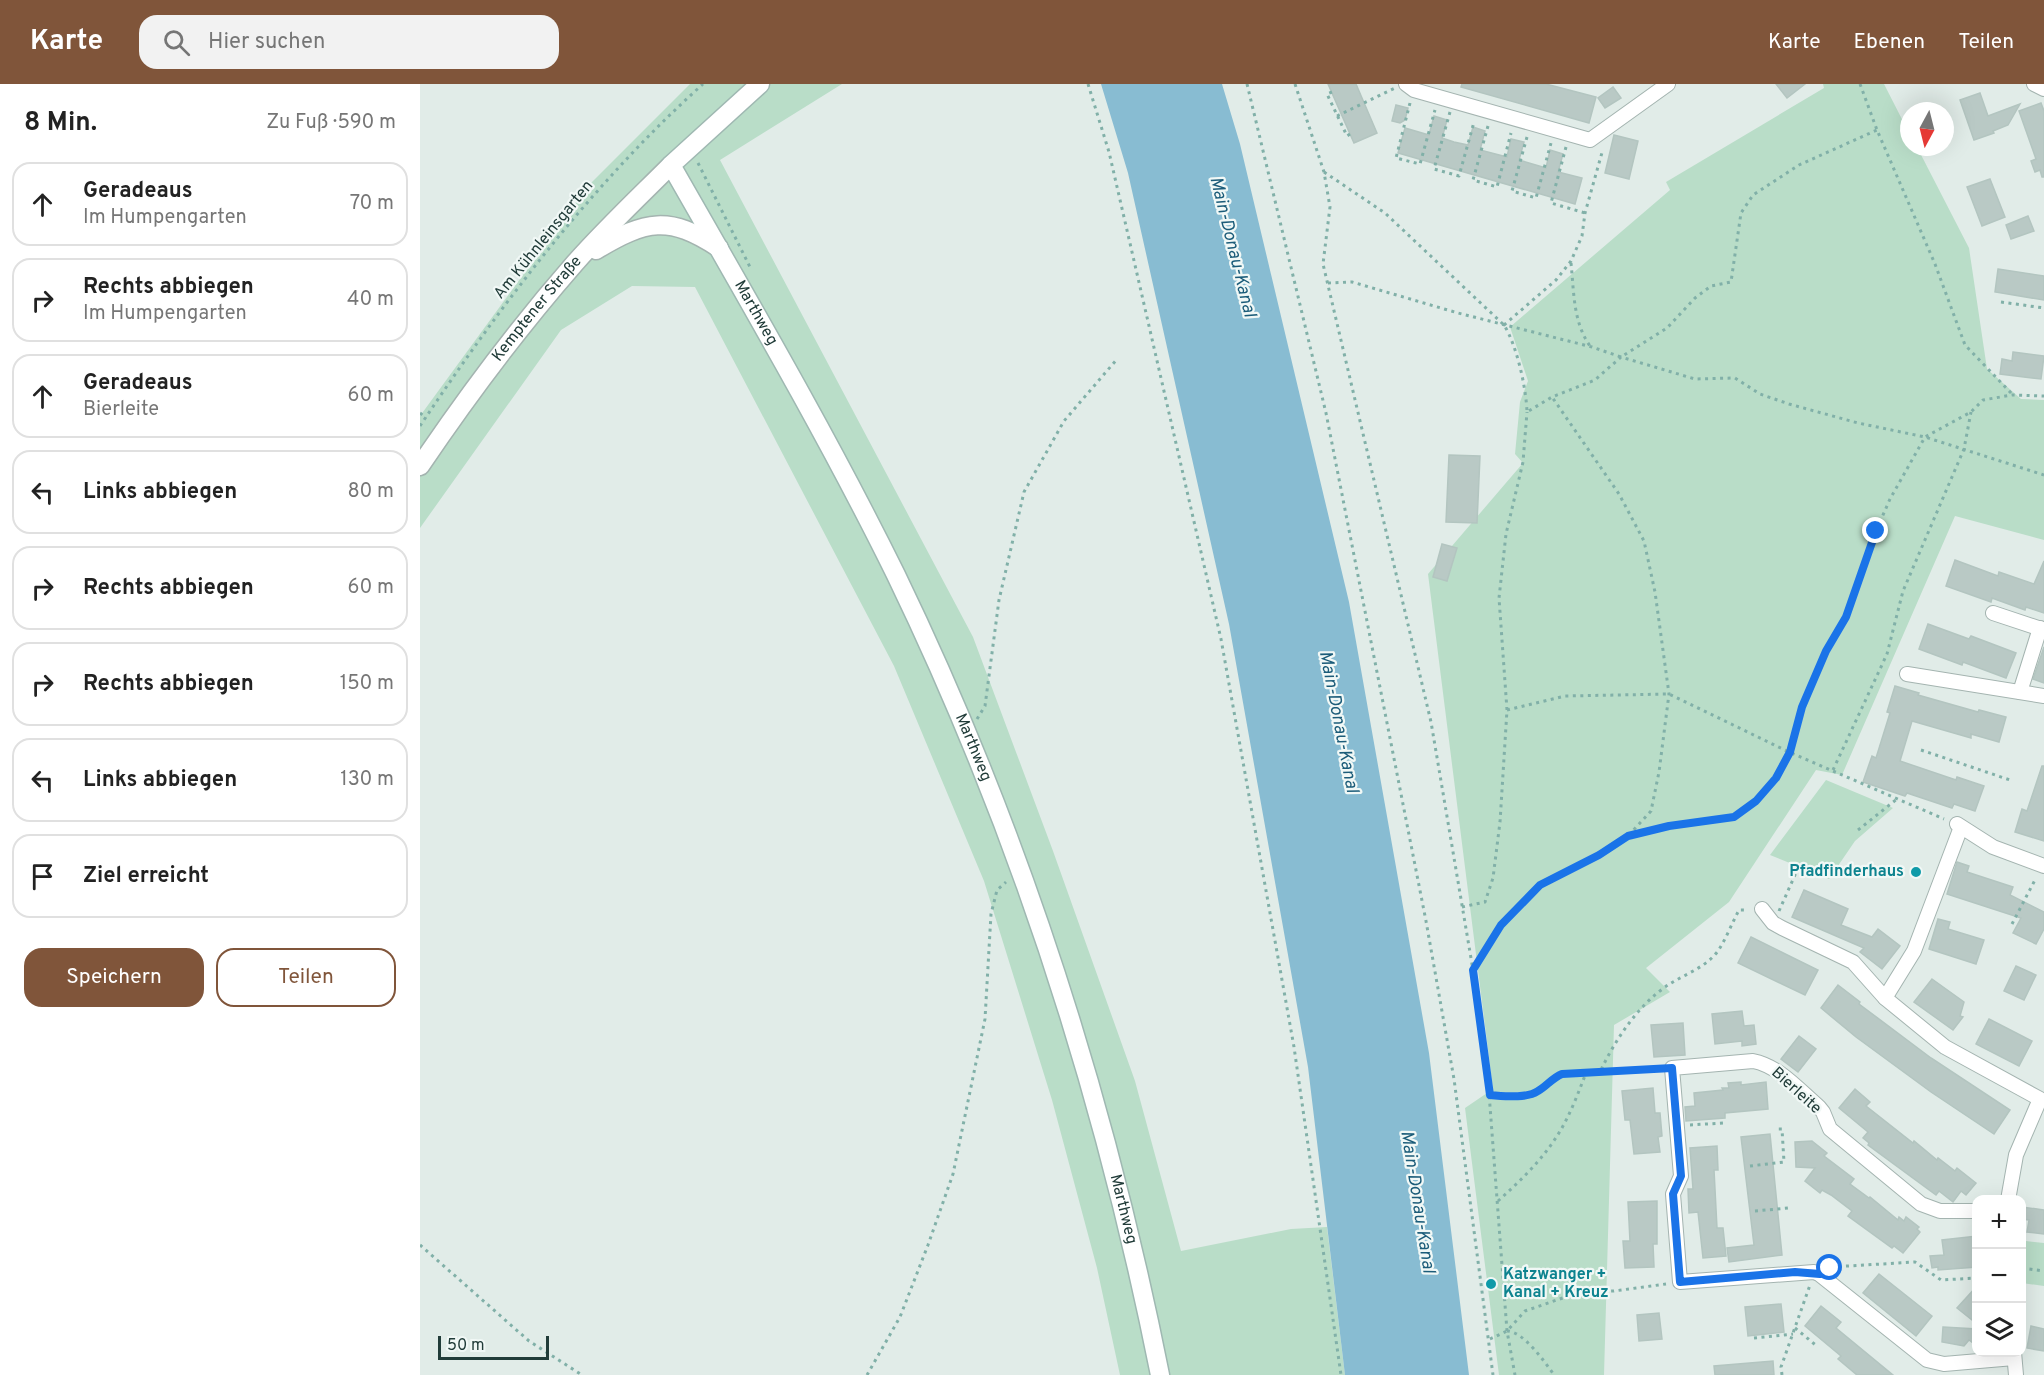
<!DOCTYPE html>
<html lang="de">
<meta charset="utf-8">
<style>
:root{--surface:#fff;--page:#f2f2f2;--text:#222;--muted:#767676;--line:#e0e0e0;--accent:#80553a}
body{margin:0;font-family:Overpass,sans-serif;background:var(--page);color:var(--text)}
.controls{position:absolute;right:18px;bottom:18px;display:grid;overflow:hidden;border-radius:12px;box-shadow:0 6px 24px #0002}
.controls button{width:54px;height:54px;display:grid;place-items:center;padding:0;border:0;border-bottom:2px solid var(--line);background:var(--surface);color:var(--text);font:30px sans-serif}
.compass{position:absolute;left:1480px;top:18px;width:54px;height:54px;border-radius:50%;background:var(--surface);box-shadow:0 6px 24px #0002;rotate:187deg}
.scale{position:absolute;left:18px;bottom:15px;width:111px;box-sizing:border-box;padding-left:6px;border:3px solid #213c39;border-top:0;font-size:16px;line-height:21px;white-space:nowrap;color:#213c39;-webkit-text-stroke:4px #f1f8f6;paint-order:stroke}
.stop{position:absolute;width:18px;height:18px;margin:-14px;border:4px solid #1a73e8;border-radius:50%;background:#fff}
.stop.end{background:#1a73e8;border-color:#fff;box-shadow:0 2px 6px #0008}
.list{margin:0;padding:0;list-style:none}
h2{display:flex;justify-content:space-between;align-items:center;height:78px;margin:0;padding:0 24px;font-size:26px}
h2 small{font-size:20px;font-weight:400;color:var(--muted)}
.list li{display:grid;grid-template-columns:39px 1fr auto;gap:18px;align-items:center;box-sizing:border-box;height:84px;margin:0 12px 12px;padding:0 12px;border:2px solid var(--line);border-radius:18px}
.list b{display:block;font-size:22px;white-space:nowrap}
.list p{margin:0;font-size:20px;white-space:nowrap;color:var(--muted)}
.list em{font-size:20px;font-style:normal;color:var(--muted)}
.actions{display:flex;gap:12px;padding:18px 24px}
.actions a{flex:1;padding:14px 0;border:2px solid var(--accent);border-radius:18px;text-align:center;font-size:21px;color:var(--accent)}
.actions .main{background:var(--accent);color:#fff}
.icon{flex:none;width:33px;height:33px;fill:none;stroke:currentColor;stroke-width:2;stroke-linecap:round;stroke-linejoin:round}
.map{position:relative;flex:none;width:1624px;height:1291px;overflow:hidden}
header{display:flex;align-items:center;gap:36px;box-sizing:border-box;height:84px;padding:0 30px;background:var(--accent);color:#fff}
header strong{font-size:28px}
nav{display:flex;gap:33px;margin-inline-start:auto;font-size:21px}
.search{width:420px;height:54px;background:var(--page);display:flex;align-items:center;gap:15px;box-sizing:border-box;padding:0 21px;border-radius:18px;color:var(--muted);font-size:22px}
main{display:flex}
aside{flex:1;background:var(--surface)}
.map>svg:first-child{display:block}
</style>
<header>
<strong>Karte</strong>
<div class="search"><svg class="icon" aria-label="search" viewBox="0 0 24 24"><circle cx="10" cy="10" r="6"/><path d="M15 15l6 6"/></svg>Hier suchen</div>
<nav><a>Karte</a><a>Ebenen</a><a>Teilen</a></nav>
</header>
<main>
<aside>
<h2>8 Min.<small>Zu Fuß · 590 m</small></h2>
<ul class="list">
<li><svg class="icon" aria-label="ahead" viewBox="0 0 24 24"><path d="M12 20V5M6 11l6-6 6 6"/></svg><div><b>Geradeaus</b><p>Im Humpengarten</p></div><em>70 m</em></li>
<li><svg class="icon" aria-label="right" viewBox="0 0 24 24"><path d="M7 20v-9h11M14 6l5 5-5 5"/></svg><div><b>Rechts abbiegen</b><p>Im Humpengarten</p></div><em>40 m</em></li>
<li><svg class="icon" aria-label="ahead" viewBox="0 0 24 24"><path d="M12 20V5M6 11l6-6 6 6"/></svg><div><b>Geradeaus</b><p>Bierleite</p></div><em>60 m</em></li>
<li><svg class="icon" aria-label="left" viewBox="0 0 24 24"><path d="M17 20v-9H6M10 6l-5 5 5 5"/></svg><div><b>Links abbiegen</b></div><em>80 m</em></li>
<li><svg class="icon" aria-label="right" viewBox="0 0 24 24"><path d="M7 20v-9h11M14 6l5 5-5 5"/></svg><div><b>Rechts abbiegen</b></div><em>60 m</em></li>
<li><svg class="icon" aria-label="right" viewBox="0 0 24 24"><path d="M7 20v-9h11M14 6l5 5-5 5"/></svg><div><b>Rechts abbiegen</b></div><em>150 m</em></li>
<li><svg class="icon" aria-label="left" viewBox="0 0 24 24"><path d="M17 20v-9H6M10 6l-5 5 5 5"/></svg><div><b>Links abbiegen</b></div><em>130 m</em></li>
<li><svg class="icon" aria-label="arrive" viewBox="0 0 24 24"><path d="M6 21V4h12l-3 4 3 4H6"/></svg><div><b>Ziel erreicht</b></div></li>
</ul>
<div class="actions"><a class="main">Speichern</a><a>Teilen</a></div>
</aside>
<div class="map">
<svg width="1624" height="1291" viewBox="0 0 1624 1291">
<rect width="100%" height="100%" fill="#e1ece8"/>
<!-- green -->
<g fill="#b9ddc8">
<path d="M270 0H422L300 76 553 553 633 767 715 997 761 1167 871 1145 907 1143 925 1291H700L677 1184 632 1016 564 797 474 582 275 203 212 202 141 246 0 444V332L168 102Z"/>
<path d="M1403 0H1464L1489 49V63H1497L1549 164 1567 285 1601 315 1624 316V456L1535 432 1422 691 1396 686 1309 818 1226 884 1250 908 1194 941 1184 1291H1079L1045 1024 1073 1005 1008 490 1103 379 1095 370 1100 318 1108 297 1090 243 1250 106 1246 98 1404 4Z"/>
<path d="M1406 696 1473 724 1435 757 1409 795 1350 771Z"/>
<path d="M1606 1157 1624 1159V1202L1602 1199Z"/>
</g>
<!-- water -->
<path fill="#88bcd2" d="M681 0H802L820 60 929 518 1009 969 1049 1291H925L888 983 809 540 708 89Z"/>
<!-- building -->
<g fill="#b9c9c5" stroke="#b3c5c0" stroke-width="1.5">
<path d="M908 0H936L957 49 934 59Z"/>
<path d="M1042 0H1126L1176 13 1169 39 1041 3Z"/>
<path d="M1356 0H1385L1367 14Z"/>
<path d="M1193 3 1201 14 1185 24 1178 14Z"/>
<path d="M1560 9 1568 32 1600 20 1588 41 1573 47 1574 49 1554 56 1540 16Z"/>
<path d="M1621 19 1624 27V93H1622L1620 86 1615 88 1611 77 1616 75 1599 27Z"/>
<path d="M976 21 988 24 985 36 980 39 972 37Z"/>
<path d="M1014 32 1027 36 1022 54 1034 58 1048 61 1053 43 1065 47 1060 66 1087 73 1091 55 1104 58 1099 76 1126 84 1130 66 1143 70 1138 88 1162 94 1155 120 978 69 985 44 1009 51Z"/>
<path d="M1194 51 1218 57 1209 95 1185 89Z"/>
<path d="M1570 95 1585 133 1562 142 1547 103Z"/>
<path d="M1608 132 1614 147 1591 155 1586 141Z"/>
<path d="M1578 185 1624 192V216L1575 208Z"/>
<path d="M1593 268 1624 272 1621 295 1580 290 1582 275 1592 277Z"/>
<path d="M1029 371 1060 372 1057 439 1026 438Z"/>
<path d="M1022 460 1037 464 1027 497 1013 493Z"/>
<path d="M1535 476 1578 492 1579 488 1614 500 1624 477V529L1606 523 1605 526 1572 514 1571 518 1526 502Z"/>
<path d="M1508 540 1549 555 1551 552 1596 569 1586 594 1543 578 1542 581 1499 565Z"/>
<path d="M1624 563V599L1613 595Z"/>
<path d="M1475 602 1499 609 1498 611 1558 628 1559 626 1586 633 1579 658 1551 650V654L1492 637 1480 677 1536 696 1537 693 1564 702 1555 727 1534 720 1532 724 1487 709 1485 712 1443 698 1452 672 1456 674 1470 629 1467 628Z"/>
<path d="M1622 682H1624V757L1595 748 1602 725 1607 727Z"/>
<path d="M1537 778 1549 782 1547 788 1593 803 1590 811 1624 828V845L1616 860 1593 849 1601 834 1527 810Z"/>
<path d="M1384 806 1428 825 1421 841 1452 853 1458 845 1480 862 1462 885 1440 868 1444 864 1372 833Z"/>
<path d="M1518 835 1530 838 1528 845 1564 856 1556 880 1509 865Z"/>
<path d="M1331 853 1398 886 1385 911 1318 879Z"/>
<path d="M1596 882 1616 891 1604 916 1584 907Z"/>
<path d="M1512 895 1544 918 1540 932 1543 933 1533 946 1494 918Z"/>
<path d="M1418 901 1440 918 1439 920 1511 974 1590 1026 1574 1050 1511 1008 1436 953 1401 924Z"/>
<path d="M1322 927 1324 942 1334 941 1336 960 1322 962V957L1295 960 1292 930Z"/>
<path d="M1569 935 1612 957 1599 982 1556 960Z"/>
<path d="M1263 939 1265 971 1234 973 1231 941Z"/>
<path d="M1379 952 1396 965 1378 988 1361 975Z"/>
<path d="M1321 998V1001L1346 998 1348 1025 1305 1029V1034L1266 1037 1265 1023 1275 1022 1274 1009 1303 1006 1302 1004H1309L1308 999Z"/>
<path d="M1233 1004 1235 1029H1240L1242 1052 1238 1053 1240 1068 1214 1070 1210 1036H1205L1202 1007Z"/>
<path d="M1435 1005 1450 1018 1446 1022 1493 1059 1494 1057 1517 1076 1518 1074 1535 1087 1537 1084 1556 1099 1546 1111 1541 1107 1533 1118 1519 1107 1516 1111 1448 1061 1449 1059 1443 1054 1448 1048 1419 1024Z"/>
<path d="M1350 1050 1362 1171 1309 1178 1307 1164 1334 1161 1321 1053Z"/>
<path d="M1392 1057 1407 1069 1404 1072 1434 1095 1430 1100 1449 1114 1450 1113 1478 1136 1479 1133 1484 1137 1486 1133 1499 1143 1497 1145 1500 1148 1483 1169 1474 1162 1472 1164 1428 1132 1432 1127 1411 1111 1402 1106 1400 1109 1385 1097 1395 1084 1376 1083 1375 1058Z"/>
<path d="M1297 1062 1298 1086H1294L1297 1144H1303L1306 1172 1283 1174 1278 1128 1269 1129 1268 1105H1273L1270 1064Z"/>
<path d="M1237 1117V1160H1233L1234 1183 1205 1184 1203 1157H1210L1208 1118Z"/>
<path d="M1602 1123 1624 1126V1150L1607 1148 1609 1136 1602 1135Z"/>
<path d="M1557 1152V1183L1518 1186V1183L1512 1184 1510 1172 1524 1171 1522 1156Z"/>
<path d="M1459 1190 1512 1232 1496 1252 1443 1209Z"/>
<path d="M1557 1202V1240L1537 1224Z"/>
<path d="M1361 1220 1364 1248 1328 1252 1325 1223Z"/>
<path d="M1401 1222 1421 1238 1416 1244 1473 1291H1437L1418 1275 1421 1272 1385 1242Z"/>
<path d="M1239 1229 1242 1255 1219 1257 1217 1231Z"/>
<path d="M1611 1242 1624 1245V1267L1607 1264Z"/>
<path d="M1523 1243 1557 1245V1262L1549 1256 1544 1262 1522 1258Z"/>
<path d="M1353 1277 1354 1291H1295L1294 1282Z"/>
</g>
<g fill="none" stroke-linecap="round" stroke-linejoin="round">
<defs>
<g id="minor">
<path d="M986 0 994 6 1170 56 1248 0"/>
<path d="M1614 0 1624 5"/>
<path d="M1573 529 1624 546"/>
<path d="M1487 590 1624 612"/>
<path d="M1600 608 1620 544"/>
<path d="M1537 740 1573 763 1624 782"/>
<path d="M1342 825 1353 839 1362 844 1433 878 1465 914 1525 963 1620 1015 1596 1071 1588 1116"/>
<path d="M1465 914 1494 867 1541 743"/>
<path d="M1556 1127H1520L1501 1120 1410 1045 1403 1028 1399 1023C1379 1006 1359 982 1333 977L1252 984 1261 1092 1253 1110 1260 1198 1394 1188 1399 1190 1507 1276 1524 1280 1594 1274"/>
<path d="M1594 1268 1596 1291"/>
</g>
<g id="tertiary">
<path d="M176 166C226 136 249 131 299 164"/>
<path id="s1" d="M0 382C48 311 99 243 155 179 185 145 219 113 251 81"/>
</g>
<g id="secondary">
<path id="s2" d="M340 0 251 81C328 216 407 351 476 491 599 745 685 1015 740 1291"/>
</g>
</defs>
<!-- minor casing -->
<use href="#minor" stroke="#a4b4b0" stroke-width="16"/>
<!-- tertiary casing -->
<use href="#tertiary" stroke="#a4b4b0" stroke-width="21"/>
<!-- secondary casing -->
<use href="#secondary" stroke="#9fb8b2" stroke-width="21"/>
<!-- path -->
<g stroke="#81b0a8" stroke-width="3" stroke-dasharray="3 4.5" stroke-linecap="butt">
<path d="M668 0 689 68 801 555 874 963 921 1291"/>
<path d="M827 0 906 329 1006 837 1034 995 1073 1291"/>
<path d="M875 0 904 88 910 123 903 180 1011 638 1053 886 1068 996 1087 1247 1095 1291"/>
<path d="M1440 0 1457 46 1515 180 1545 261 1592 310"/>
<path d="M912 8 907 10 927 52 930 50"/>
<path d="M990 19 976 74 1000 80 1015 26"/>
<path d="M1030 28 1014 85 1039 92 1054 38"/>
<path d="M917 32 975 4"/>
<path d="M1068 42 1053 96 1077 103 1091 49"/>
<path d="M1107 53 1092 107 1116 114 1131 59"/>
<path d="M1146 63 1131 119 1165 129"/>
<path d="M278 79 331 185"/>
<path d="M904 88 965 129 1084 241C1097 262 1106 303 1107 328L1132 313 1175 296 1201 273 1275 295 1315 294 1340 310 1369 320 1438 339 1505 353 1624 391"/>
<path d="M1151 179C1154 208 1153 238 1170 262"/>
<path d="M908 199 932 198 1038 229 1172 263 1201 273 1247 244 1275 214 1291 202 1311 198 1321 129 1333 111 1379 81 1457 46"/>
<path d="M1581 218 1624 224"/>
<path d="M1084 241 1136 196 1151 177 1162 152 1165 129 1183 65"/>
<path d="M0 329 6 334"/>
<path d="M0 342C82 219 173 99 283 0"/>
<path d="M1087 626 1145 612 1249 610 1369 668 1524 735"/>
<path d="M557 635 565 622 579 516 604 408 644 337 698 274"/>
<path d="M1501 666 1593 697"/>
<path d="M1413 686 1467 570 1483 507 1544 365 1551 328"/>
<path d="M1438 746 1477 715"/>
<path d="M1208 752 1249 742 1314 733 1336 717 1356 695 1369 668 1382 623 1406 567 1426 533 1456 447 1470 415 1505 353 1551 328 1563 316 1592 311 1624 312"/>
<path d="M1042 823 1065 818 1073 794 1080 738 1087 626 1079 514 1086 450 1103 378 1107 328"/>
<path d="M1359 827 1379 782"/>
<path d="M1592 840 1616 794"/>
<path d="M1054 886 1081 841 1121 801 1179 771 1208 752 1231 727 1239 688 1249 610 1235 508 1224 457 1199 410 1132 313"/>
<path d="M1180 988 1238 984"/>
<path d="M1070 1011H1109L1118 1008 1136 992 1142 990 1180 988C1195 956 1218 921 1248 901 1265 890 1285 884 1298 867 1306 855 1312 839 1319 826H1328"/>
<path d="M1270 1041 1303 1039"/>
<path d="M1330 1082 1364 1078 1362 1045H1357"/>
<path d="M1078 1117C1098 1099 1118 1080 1133 1058 1148 1037 1157 1012 1166 989"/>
<path d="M1335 1127 1369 1124"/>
<path d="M0 1161 109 1257 162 1291"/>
<path d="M1411 1183 1495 1178 1521 1196 1556 1194"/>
<path d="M1602 1184 1624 1187"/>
<path d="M1375 1244 1398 1263"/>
<path d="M1087 1247C1103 1247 1125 1278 1134 1291"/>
<path d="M1334 1254 1373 1250"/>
<path d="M1070 1255 1087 1247 1105 1227 1160 1208 1194 1207 1246 1200"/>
<path d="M447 1291 480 1233 508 1161 533 1090 565 935 571 830 577 806 586 798"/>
<path d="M1362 1291 1361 1283 1390 1201"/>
</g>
<!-- minor -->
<use href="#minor" stroke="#fff" stroke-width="14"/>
<!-- tertiary -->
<use href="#tertiary" stroke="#fff" stroke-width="18"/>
<!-- secondary -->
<use href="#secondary" stroke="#fff" stroke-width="18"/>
</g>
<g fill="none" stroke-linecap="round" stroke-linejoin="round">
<!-- route -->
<path stroke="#1a73e8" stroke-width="8" d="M1410 1184 1400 1190 1375 1188 1260 1198 1253 1110 1261 1092 1252 984 1142 990C1132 994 1127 1002 1118 1007 1106 1015 1084 1012 1070 1011L1053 886 1081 841 1120 801 1179 771 1208 752 1249 742 1314 733 1336 717 1356 694 1370 668 1382 623 1406 567 1426 533 1456 447"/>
</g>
<!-- markers -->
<g fill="#0f9aa8" stroke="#f1f8f6" stroke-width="2">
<circle cx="1496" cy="788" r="6"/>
<circle cx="1071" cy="1200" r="6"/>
</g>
<g text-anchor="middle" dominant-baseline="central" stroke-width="4.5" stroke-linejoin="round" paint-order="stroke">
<!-- street labels -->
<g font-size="16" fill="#213c39" stroke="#f1f8f6">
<text transform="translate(124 156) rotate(-51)">Am Kühnleinsgarten</text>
<text stroke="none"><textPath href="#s1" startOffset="196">Kemptener Straße</textPath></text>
<text stroke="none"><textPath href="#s2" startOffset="291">Marthweg</textPath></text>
<text stroke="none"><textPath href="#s2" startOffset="777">Marthweg</textPath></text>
<text transform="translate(1376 1007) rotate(42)">Bierleite</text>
<text stroke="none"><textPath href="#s2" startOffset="1263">Marthweg</textPath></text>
</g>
<!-- culture labels -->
<g font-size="16" font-weight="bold" fill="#0d838f" stroke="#f1f8f6" text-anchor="end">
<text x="1484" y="788">Pfadfinderhaus</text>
<text x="1083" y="1191" text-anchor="start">Katzwanger +<tspan x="1083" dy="18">Kanal + Kreuz</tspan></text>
</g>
<!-- water labels -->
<g font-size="18" font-style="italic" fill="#1b5c79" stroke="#f1f8f6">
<text transform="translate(812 163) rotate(76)">Main-Donau-Kanal</text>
<text transform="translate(918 638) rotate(79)">Main-Donau-Kanal</text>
<text transform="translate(997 1118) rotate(81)">Main-Donau-Kanal</text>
</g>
</g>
</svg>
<div class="controls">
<button>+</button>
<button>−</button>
<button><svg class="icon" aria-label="layers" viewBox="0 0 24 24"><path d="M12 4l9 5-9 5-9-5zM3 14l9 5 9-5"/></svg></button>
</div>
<svg class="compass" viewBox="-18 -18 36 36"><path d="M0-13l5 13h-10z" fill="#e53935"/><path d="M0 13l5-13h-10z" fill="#767676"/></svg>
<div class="scale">50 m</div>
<div class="stop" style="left:1410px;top:1184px"></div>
<div class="stop end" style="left:1456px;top:447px"></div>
</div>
</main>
